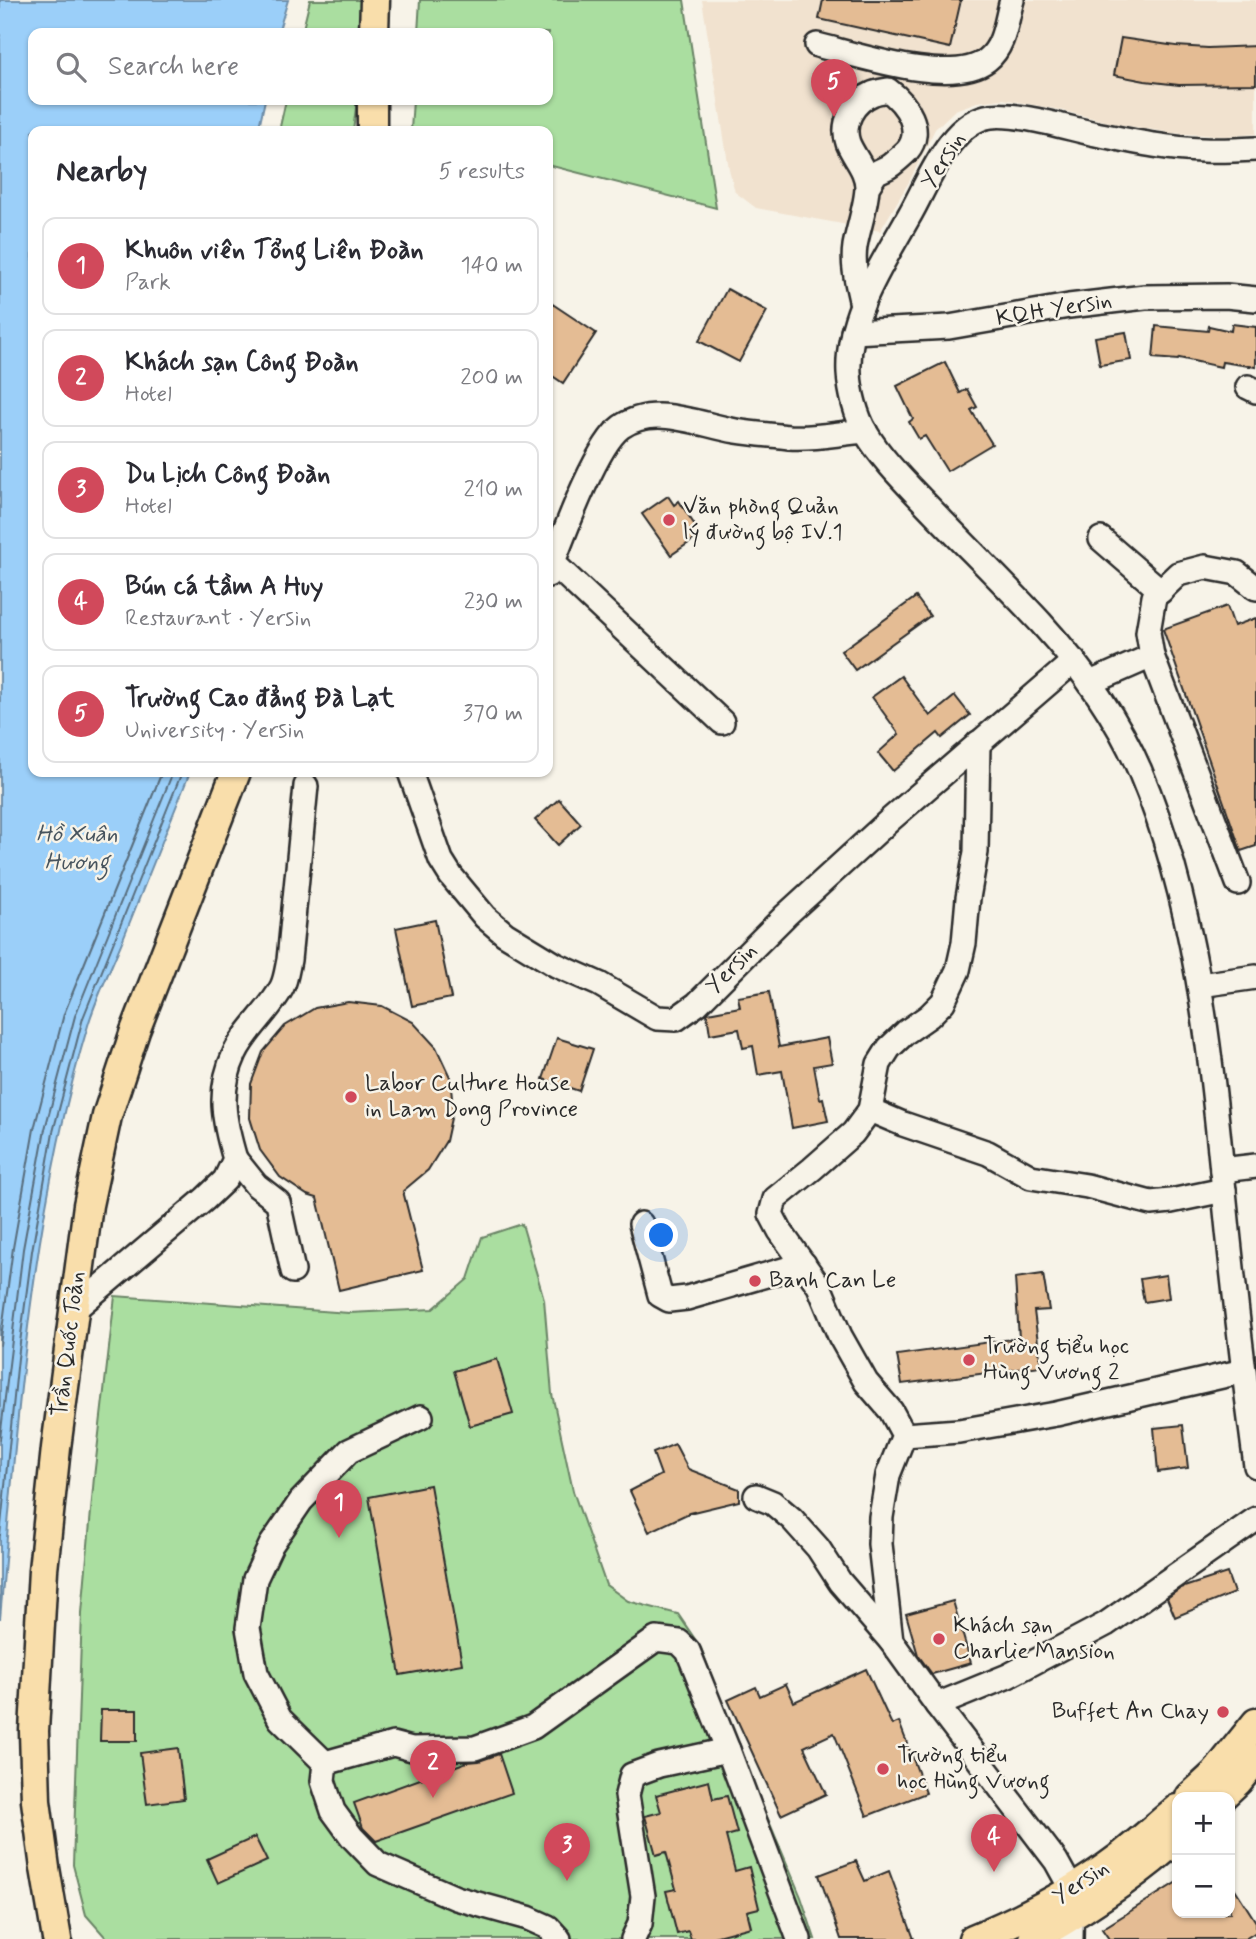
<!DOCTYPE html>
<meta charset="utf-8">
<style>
:root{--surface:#fff;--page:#f2f2f3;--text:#2b2b33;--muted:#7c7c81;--line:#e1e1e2;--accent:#d1495b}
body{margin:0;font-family:Mynerve,sans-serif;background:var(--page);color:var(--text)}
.controls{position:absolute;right:21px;bottom:21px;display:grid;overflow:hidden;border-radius:14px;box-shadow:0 2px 5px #0004}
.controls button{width:63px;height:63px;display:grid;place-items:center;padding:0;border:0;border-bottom:2px solid var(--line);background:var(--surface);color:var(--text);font:35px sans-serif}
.you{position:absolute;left:662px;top:1236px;width:24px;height:24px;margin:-18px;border:5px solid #fff;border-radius:50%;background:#1a73e8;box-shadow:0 0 0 10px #1a73e833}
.badge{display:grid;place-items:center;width:46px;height:46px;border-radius:50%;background:var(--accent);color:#fff;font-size:23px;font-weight:700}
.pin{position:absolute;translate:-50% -58px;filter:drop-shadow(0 2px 4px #0008)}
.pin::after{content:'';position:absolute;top:37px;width:24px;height:21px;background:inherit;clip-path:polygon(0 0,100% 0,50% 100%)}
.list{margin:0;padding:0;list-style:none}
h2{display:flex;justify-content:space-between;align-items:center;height:91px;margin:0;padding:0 28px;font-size:30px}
h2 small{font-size:23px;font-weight:400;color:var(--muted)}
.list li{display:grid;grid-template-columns:46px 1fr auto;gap:21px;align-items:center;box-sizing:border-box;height:98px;margin:0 14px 14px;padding:0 14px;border:2px solid var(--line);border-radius:14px}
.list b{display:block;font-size:26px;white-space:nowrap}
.list p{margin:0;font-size:23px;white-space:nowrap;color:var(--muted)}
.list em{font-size:23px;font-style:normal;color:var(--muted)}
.icon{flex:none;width:38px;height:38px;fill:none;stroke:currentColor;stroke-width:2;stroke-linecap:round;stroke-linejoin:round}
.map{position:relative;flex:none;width:1256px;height:1939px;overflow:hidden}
.search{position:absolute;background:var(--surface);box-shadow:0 2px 5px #0004;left:28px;top:28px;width:525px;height:77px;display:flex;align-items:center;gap:18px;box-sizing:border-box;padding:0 24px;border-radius:14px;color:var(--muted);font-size:26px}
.panel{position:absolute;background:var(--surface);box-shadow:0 2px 5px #0004;left:28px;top:126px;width:525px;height:651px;border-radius:14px}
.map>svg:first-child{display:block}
</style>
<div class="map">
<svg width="1256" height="1939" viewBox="0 0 1256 1939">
<rect width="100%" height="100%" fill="#f7f3e8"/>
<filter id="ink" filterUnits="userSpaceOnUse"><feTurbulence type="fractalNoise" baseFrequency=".0143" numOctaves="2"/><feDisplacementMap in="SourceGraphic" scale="14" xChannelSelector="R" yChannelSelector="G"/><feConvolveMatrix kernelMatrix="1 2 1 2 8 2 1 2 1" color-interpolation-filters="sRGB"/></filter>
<g filter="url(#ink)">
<!-- built -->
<path fill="#f1e2cf" d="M702 0H1256V134L1225 136 1172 133 1117 124 1060 110 1003 99 977 102 955 110 935 129 909 182 880 231 756 208 735 192 729 169Z"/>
<!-- green -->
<g fill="#aadea0" stroke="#6a8466" stroke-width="2">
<path d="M310 0H367L364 33H302Z"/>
<path d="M420 0H684L716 208 548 165V131L411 130 413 100H548V33H418Z"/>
<path d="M286 100H357L353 131H279Z"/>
<path d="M522 1224 544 1299 552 1394 573 1491 606 1585 628 1601 678 1614 701 1648 749 1774 801 1897 815 1939H107L86 1915 73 1865 82 1613 94 1477 115 1296 349 1313 433 1309 468 1279 482 1237Z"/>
</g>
<!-- water -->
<path fill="#9bcff9" stroke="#6e8da7" stroke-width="2" d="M0 0H288L278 33H33V100H265L258 131H33V772H190C168 828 145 883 123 939 112 966 98 994 89 1022 31 1212 17 1422 0 1619Z"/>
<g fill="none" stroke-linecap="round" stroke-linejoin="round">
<!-- shore -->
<g stroke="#586d7d" stroke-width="2">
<path d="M0 1345 13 1248 34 1129 64 1014 162 772"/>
<path d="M0 1439 23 1249 45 1129 75 1016 173 772"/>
<path d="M0 1535 18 1358 32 1251 53 1132 83 1018 182 772"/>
</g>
</g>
<!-- building -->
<g fill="#e4bc94" stroke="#2b2b2b" stroke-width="2">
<path d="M823 0H961L950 48 819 19Z"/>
<path d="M1121 38 1176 46 1208 48 1256 46V84L1179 85 1145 81 1114 75Z"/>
<path d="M727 289 767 311 739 362 699 341Z"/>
<path d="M548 301 596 333 563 383 548 373Z"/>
<path d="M1232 324 1256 327V367L1222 362 1221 367 1179 358 1178 360 1153 358 1156 326 1208 331 1209 326 1231 331Z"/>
<path d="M1126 332 1131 360 1100 365 1095 337Z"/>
<path d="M945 362 960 393 967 389 977 407 971 410 992 444 947 471 925 436 919 439 909 422 913 419 897 386Z"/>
<path d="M668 496 674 505 679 501 696 527 691 531 696 538 671 555 642 514Z"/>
<path d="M916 597 930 616 855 670 841 651Z"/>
<path d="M1227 606 1234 626 1256 618V846L1241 851 1163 629Z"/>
<path d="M901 676 930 716 955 696 970 715 942 738 938 733 893 771 878 753 899 734 872 697Z"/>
<path d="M559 799 581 824 558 845 535 820Z"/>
<path d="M435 920 451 998 412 1006 396 928Z"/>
<path d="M769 992 779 1047 827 1038 832 1063 814 1066 820 1099 823 1098 828 1121 792 1128 782 1071 758 1075 753 1046 743 1048 739 1029 710 1034 707 1014 708 1013 740 1007 738 997Z"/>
<path d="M348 1002 382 1006 413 1022 436 1047 450 1077 453 1109 446 1141 428 1170 403 1191 423 1270 339 1290 317 1198 307 1195 280 1177 260 1150 250 1118 251 1084 263 1052 285 1026 315 1008Z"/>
<path d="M557 1038 593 1049 579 1091 543 1079Z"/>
<path d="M1043 1274 1049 1310 1034 1311 1041 1366 902 1384 897 1355 1019 1338 1015 1278Z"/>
<path d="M1166 1275 1169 1298 1144 1302 1140 1279Z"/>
<path d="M497 1359 513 1414 470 1426 454 1371Z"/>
<path d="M1183 1425 1188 1468 1158 1472 1154 1428Z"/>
<path d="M675 1444 688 1469 739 1489V1501L689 1513 649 1532 630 1491 661 1475 653 1453Z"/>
<path d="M430 1485 462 1664 400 1675 369 1497Z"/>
<path d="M1227 1573 1234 1593 1175 1617 1167 1598 1181 1588Z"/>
<path d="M953 1601 971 1663 932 1674 918 1655 906 1614Z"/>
<path d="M866 1669 892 1725 899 1722 926 1793 867 1816 834 1733 804 1747 826 1794 781 1815 728 1700 756 1687 760 1696 786 1684 794 1702Z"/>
<path d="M101 1710H137V1741H100Z"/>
<path d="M178 1748 184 1799 147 1804 140 1753Z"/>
<path d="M499 1754 512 1793 376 1841 363 1828 354 1803 467 1762 479 1761Z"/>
<path d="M709 1781 713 1799 727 1796 737 1833 726 1836 735 1871 749 1867 759 1908 747 1911 751 1927 706 1939H691L688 1931 677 1934 666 1891 676 1889 666 1852 656 1855 645 1816 661 1812 656 1795Z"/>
<path d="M255 1837 267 1861 218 1883 207 1859Z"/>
<path d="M856 1861 865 1881 889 1871 914 1939H841L819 1875Z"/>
<path d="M1230 1881 1256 1922V1932L1245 1939H1109L1102 1929 1177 1882V1913H1230Z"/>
</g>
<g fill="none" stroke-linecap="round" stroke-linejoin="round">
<defs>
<g id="minor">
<path d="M817 45C858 55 952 87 987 60 1005 46 1006 20 1012 0"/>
<path d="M1256 149C1238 150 1220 151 1202 150 1167 149 1131 141 1096 134 1067 128 1019 113 991 116 949 121 928 184 909 216 883 263 846 316 849 373 850 392 856 416 866 433 881 458 903 480 923 501 962 542 1003 582 1041 623 1081 667 1117 717 1140 771 1196 904 1210 1049 1224 1191 1233 1283 1244 1375 1256 1466"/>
<path d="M862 305C858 286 852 266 855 246 858 229 867 203 867 187 867 170 854 158 848 143 841 123 853 102 872 94 876 92 883 91 888 90 906 103 925 130 907 151 902 156 896 161 891 165 886 169 880 170 876 173 873 177 870 183 867 187"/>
<path d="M853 332 949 327 1069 306 1145 297 1226 296 1256 299"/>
<path d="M1248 387 1256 391"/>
<path d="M1101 539 1161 591"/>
<path d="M553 563 722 722"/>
<path d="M548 575C561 542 595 446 621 427 655 403 700 425 736 431 754 434 772 435 789 437 814 439 840 433 865 431"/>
<path d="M1152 656 1238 883"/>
<path d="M1090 683 1152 656 1148 632 1154 597 1178 574 1205 567 1237 573 1256 588"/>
<path d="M410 772 441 860 451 876 485 917 505 934 556 965 599 984 657 1018 676 1019 697 1004 786 915 891 819 1074 661"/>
<path d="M1200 985 1256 977"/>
<path d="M870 1110 903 1124 988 1153 1031 1177 1087 1186 1151 1203 1171 1201 1224 1190"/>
<path d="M235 1159 256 1185 278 1202 293 1271"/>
<path d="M1222 1170 1256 1166"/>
<path d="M641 1224 660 1295 669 1300 687 1298 804 1264"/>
<path d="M75 1309 205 1199 225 1180 235 1159C224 1122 217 1091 235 1053 246 1029 270 1011 282 987 286 979 287 969 289 960L306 786"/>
<path d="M904 1435 959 1431 1056 1414 1244 1371"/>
<path d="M756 1496 773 1503 792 1519 818 1548 840 1582 891 1641 937 1705 1056 1861 1072 1890 1071 1939"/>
<path d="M891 1641 880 1544 881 1517 888 1475 904 1435 891 1411 866 1382 840 1336 819 1286 780 1231 771 1214 775 1199 812 1169 853 1133 870 1110 879 1064 889 1048 906 1032 929 1016 943 1002 958 970 964 943 968 898 976 852 978 743"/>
<path d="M937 1705 1008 1676 1106 1624 1256 1519"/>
<path d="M325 1763 280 1719 256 1673 248 1628 255 1579 271 1545 301 1501 349 1451 421 1417"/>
<path d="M559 1939 548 1927 528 1918 456 1898 378 1864 352 1837 333 1811 323 1781 325 1763 393 1744 412 1749 475 1748 533 1727 656 1639 679 1642 688 1651 728 1750 799 1939"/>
<path d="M633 1939 640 1924 643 1896 627 1795 632 1775 659 1765 728 1750"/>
</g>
<g id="major">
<path d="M374 33 375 0"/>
<path d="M372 131V100"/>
<path d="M1190 1797 1215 1774 1256 1723"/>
<path d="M1221 1797 1238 1781 1256 1759"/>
<path d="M57 1939 45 1868 36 1801 34 1731 43 1570 56 1448 88 1205 107 1116 135 1031 236 772"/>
<path d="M973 1939C1024 1918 1074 1892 1119 1858 1139 1842 1158 1825 1177 1809"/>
<path d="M1033 1939C1081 1911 1137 1876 1177 1838"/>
</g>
</defs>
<!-- minor casing -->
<use href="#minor" stroke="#2b2b2b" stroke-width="28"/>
<!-- major casing -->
<use href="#major" stroke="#2b2b2b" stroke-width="33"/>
<!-- minor -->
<use href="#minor" stroke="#f7f3e8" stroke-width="23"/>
<!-- major -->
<use href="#major" stroke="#f9deab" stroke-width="28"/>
</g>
</g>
<!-- markers -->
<g fill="#d1495b" stroke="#f7f3e8" stroke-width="2.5">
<circle cx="669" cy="520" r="7"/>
<circle cx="351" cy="1097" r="7"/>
<circle cx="755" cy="1281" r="7"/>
<circle cx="969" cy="1360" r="7"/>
<circle cx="939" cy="1639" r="7"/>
<circle cx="1223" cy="1712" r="7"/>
<circle cx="883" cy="1769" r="7"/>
</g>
<g text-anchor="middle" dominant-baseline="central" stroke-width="5" stroke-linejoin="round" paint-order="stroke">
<!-- street labels -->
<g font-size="23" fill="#2b2b2b" stroke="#f7f3e8">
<text transform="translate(944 161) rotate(-57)">Yersin</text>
<text transform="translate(1054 310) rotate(-9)">KQH Yersin</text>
<text transform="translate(732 969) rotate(-45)">Yersin</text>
<text transform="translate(69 1344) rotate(-83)">Trần Quốc Toản</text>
<text transform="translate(1081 1883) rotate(-33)">Yersin</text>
</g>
<!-- poi labels -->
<g font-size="23" fill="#2b2b2b" stroke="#f7f3e8" text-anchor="start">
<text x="683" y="507">Văn phòng Quản<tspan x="683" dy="26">lý đường bộ IV.1</tspan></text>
<text x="365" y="1084">Labor Culture House<tspan x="365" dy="26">in Lam Dong Province</tspan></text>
<text x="769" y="1281">Banh Can Le</text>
<text x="983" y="1347">Trường tiểu học<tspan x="983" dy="26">Hùng Vương 2</tspan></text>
<text x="953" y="1626">Khách sạn<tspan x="953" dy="26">Charlie Mansion</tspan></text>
<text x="1209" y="1712" text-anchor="end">Buffet An Chay</text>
<text x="897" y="1756">Trường tiểu<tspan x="897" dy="26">học Hùng Vương</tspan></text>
</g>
<!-- water labels -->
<g font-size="24" font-style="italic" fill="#47545e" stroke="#f7f3e8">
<text x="77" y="834">Hồ Xuân<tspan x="77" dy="28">Hương</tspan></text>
</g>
</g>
</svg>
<div class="controls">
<button>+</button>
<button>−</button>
</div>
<div class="you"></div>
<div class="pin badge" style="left:339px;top:1538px">1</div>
<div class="pin badge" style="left:433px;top:1798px">2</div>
<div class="pin badge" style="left:567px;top:1881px">3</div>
<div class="pin badge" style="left:994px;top:1872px">4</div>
<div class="pin badge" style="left:834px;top:117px">5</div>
<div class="search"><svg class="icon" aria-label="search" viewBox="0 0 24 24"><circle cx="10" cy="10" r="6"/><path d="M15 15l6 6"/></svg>Search here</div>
<section class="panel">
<h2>Nearby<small>5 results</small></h2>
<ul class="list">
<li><span class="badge">1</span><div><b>Khuôn viên Tổng Liên Đoàn</b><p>Park</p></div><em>140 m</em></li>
<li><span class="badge">2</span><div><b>Khách sạn Công Đoàn</b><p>Hotel</p></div><em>200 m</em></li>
<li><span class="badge">3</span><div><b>Du Lịch Công Đoàn</b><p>Hotel</p></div><em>210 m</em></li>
<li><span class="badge">4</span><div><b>Bún cá tầm A Huy</b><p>Restaurant · Yersin</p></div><em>230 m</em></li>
<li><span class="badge">5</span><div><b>Trường Cao đẳng Đà Lạt</b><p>University · Yersin</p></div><em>370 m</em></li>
</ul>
</section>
</div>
